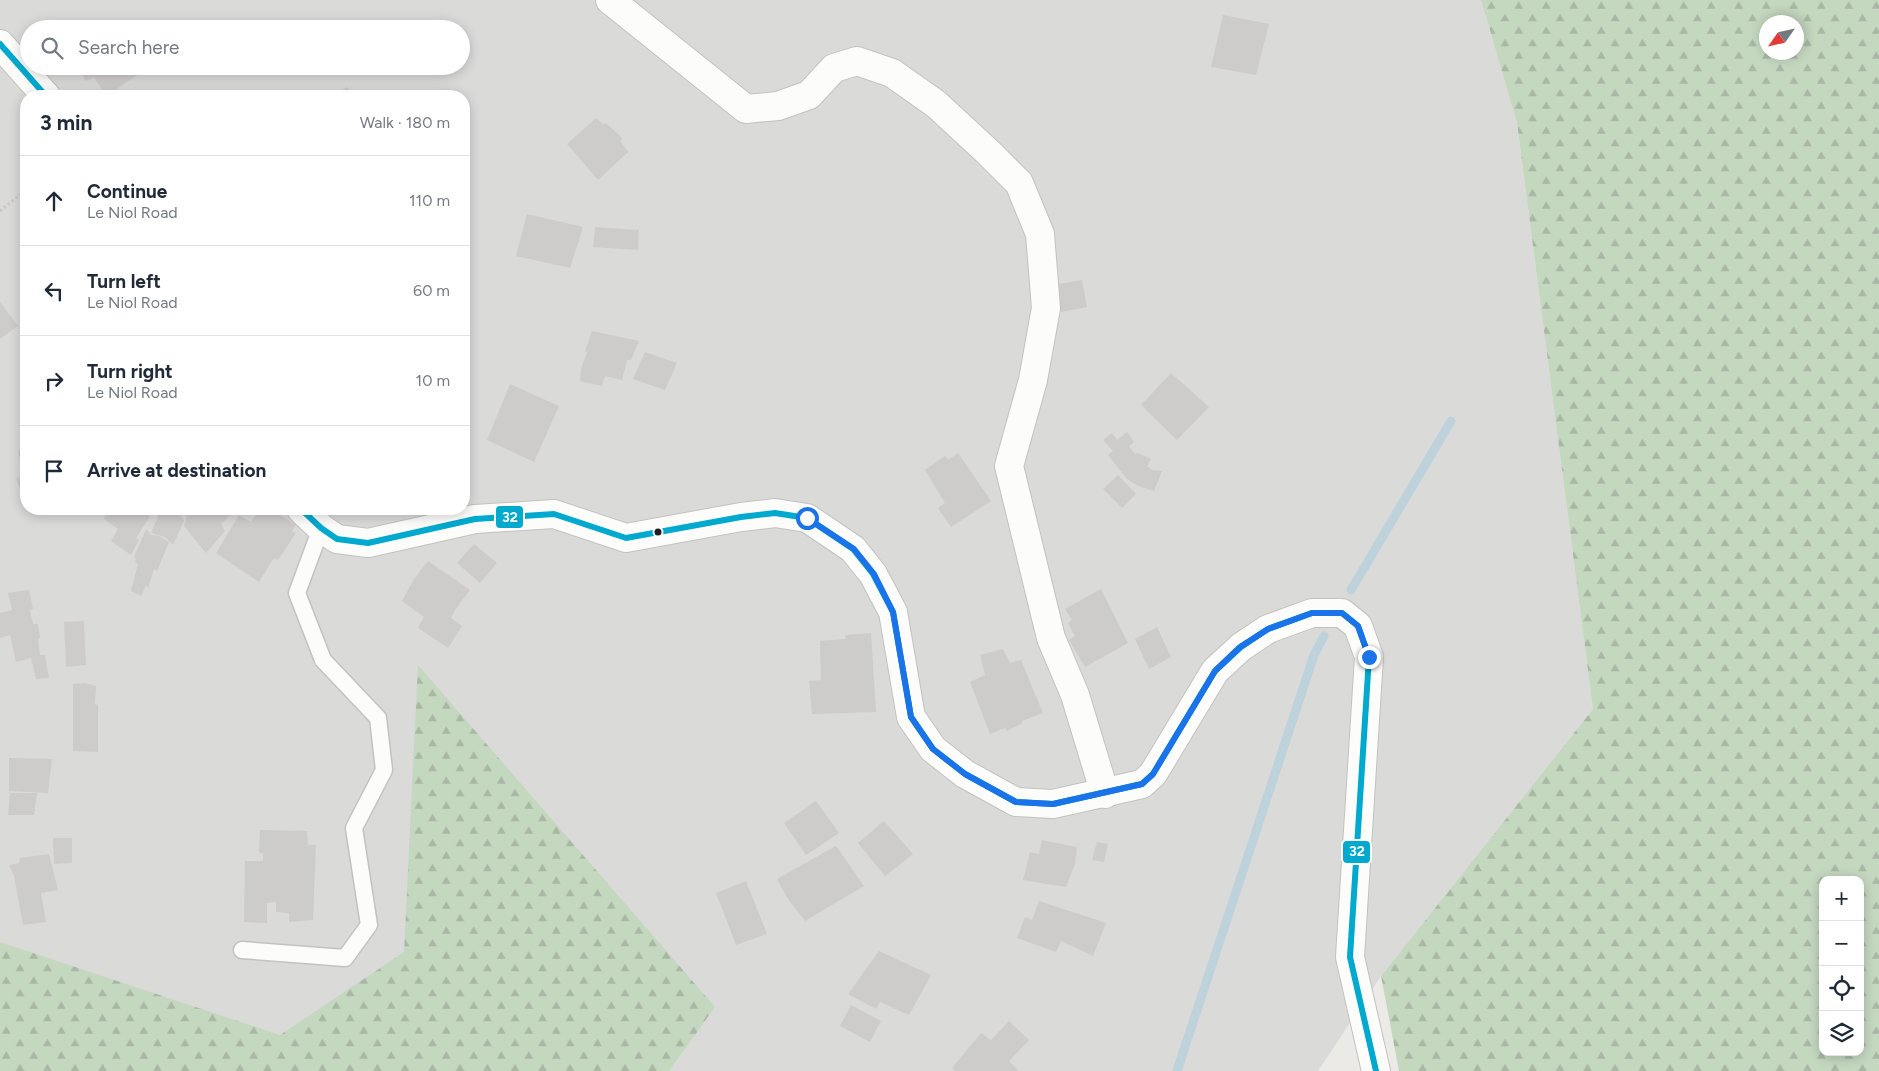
<!DOCTYPE html>
<meta charset="utf-8">
<style>
:root{--surface:#fff;--page:#f6f6f7;--text:#1f2937;--muted:#747a83;--line:#e0e1e3}
body{margin:0;font-family:Figtree,sans-serif;background:var(--page);color:var(--text)}
.controls{position:absolute;right:15px;bottom:15px;display:grid;overflow:hidden;border-radius:10px;box-shadow:0 2px 12px #0003}
.controls button{width:45px;height:45px;display:grid;place-items:center;padding:0;border:0;border-bottom:1px solid var(--line);background:var(--surface);color:var(--text);font:25px sans-serif}
.compass{position:absolute;left:1759px;top:15px;width:45px;height:45px;border-radius:50%;background:var(--surface);box-shadow:0 2px 12px #0003;rotate:236deg}
.stop{position:absolute;width:15px;height:15px;margin:-11px;border:4px solid #1a73e8;border-radius:50%;background:#fff}
.stop.end{background:#1a73e8;border-color:#fff;box-shadow:0 1px 5px #0008}
.list{margin:0;padding:0;list-style:none}
h2{display:flex;justify-content:space-between;align-items:center;height:65px;margin:0;padding:0 20px;font-size:21px}
h2 small{font-size:16px;font-weight:400;color:var(--muted)}
.list li{display:grid;grid-template-columns:32px 1fr auto;gap:15px;align-items:center;box-sizing:border-box;height:90px;padding:0 20px;border-top:1px solid var(--line)}
.list b{display:block;font-size:19px;white-space:nowrap}
.list p{margin:0;font-size:16px;white-space:nowrap;color:var(--muted)}
.list em{font-size:16px;font-style:normal;color:var(--muted)}
.icon{flex:none;width:28px;height:28px;fill:none;stroke:currentColor;stroke-width:2;stroke-linecap:round;stroke-linejoin:round}
.map{position:relative;flex:none;width:1879px;height:1071px;overflow:hidden}
.search{position:absolute;background:var(--surface);box-shadow:0 2px 12px #0003;left:20px;top:20px;width:450px;height:55px;display:flex;align-items:center;gap:12px;box-sizing:border-box;padding:0 18px;border-radius:28px;color:var(--muted);font-size:19px}
.panel{position:absolute;background:var(--surface);box-shadow:0 2px 12px #0003;left:20px;top:90px;width:450px;height:425px;border-radius:20px}
.map>svg:first-child{display:block}
</style>
<div class="map">
<svg width="1879" height="1071" viewBox="0 0 1879 1071">
<defs>
<pattern id="forest-firs" width="22" height="20" patternUnits="userSpaceOnUse" patternTransform="scale(1.25)"><rect width="22" height="20" fill="#c4d7bf"/><path d="M5 1l3.5 6h-7zM16 11l3.5 6h-7z" fill="#a8b8a4"/></pattern>
</defs>
<rect width="100%" height="100%" fill="#ebeae7"/>
<!-- residential -->
<path fill="#dadad8" fill-rule="evenodd" d="M0 0H1481L1517 123 1593 709 1381 976 1318 1071H0ZM29 29H461V66H29ZM26 96H464V509H26Z"/>
<!-- forest -->
<g fill="url(#forest-firs)" fill-rule="evenodd">
<path d="M1481 0H1879V1071H1399L1381 976 1593 709 1517 123ZM1766 22H1796V52H1766ZM1823 880H1860V1052H1823Z"/>
<path d="M418 665 715 1007 669 1071H0V942L280 1035 404 952Z"/>
</g>
<g fill="none" stroke-linecap="round" stroke-linejoin="round">
<!-- stream -->
<g stroke="#bed2db" stroke-width="9">
<path d="M1351 590 1451 421"/>
<path d="M1177 1071 1314 655 1324 636"/>
</g>
</g>
<!-- building -->
<g fill="#ceccca">
<path d="M1223 15 1269 24 1256 75 1211 67Z"/>
<path d="M101 23H121L126 29H93Z"/>
<path d="M76 66H151L106 96 94 77 86 81Z"/>
<path d="M347 87 354 96H333Z"/>
<path d="M596 118 604 125 606 123 622 138 621 142 628 152 598 180 567 144Z"/>
<path d="M527 214 583 227 570 268 516 256Z"/>
<path d="M595 227 639 230 638 250 593 247Z"/>
<path d="M1082 280 1087 307 1061 312 1059 284Z"/>
<path d="M0 302 18 326 0 339Z"/>
<path d="M592 331 639 341 631 360H627L622 380 605 376 602 386 580 381 581 369 587 352 585 351Z"/>
<path d="M645 352 677 363 665 390 633 379Z"/>
<path d="M1171 373 1209 407 1177 440 1141 405Z"/>
<path d="M510 384 559 406 534 462 487 440Z"/>
<path d="M1127 432 1134 442 1129 446 1135 454 1138 453 1151 459 1147 466 1152 470 1162 471 1154 491 1138 486 1127 479 1108 455 1113 451 1103 440 1112 433 1117 440Z"/>
<path d="M26 449V504L16 479 24 476 18 451Z"/>
<path d="M958 453 991 501 951 527 938 508 945 503 925 470 945 456 948 460Z"/>
<path d="M1118 475 1136 494 1122 508 1103 489Z"/>
<path d="M108 509H147L145 512 150 516 136 538 139 540 131 555 111 541 118 529 104 519Z"/>
<path d="M161 509 179 512 184 521 173 545 165 537 151 533Z"/>
<path d="M183 509H237L221 524 225 531 206 553 184 526 187 516 182 511Z"/>
<path d="M260 509H270L296 525 292 531 296 533 278 560 274 558 259 582 216 553 239 515 251 522Z"/>
<path d="M146 529 151 535 159 536 169 542 157 571 154 569 148 588 146 585 141 596 131 591 138 564 135 562 136 559 134 557Z"/>
<path d="M474 544 497 563 480 583 457 563Z"/>
<path d="M428 561 470 590 455 610 451 618 462 626 448 648 418 628 424 617 402 601 414 579Z"/>
<path d="M1101 589 1128 643 1085 667 1069 640 1075 636 1068 623 1072 620 1065 609Z"/>
<path d="M29 590 33 609 30 610 33 624H38L40 638 38 639 40 655H45L49 678 36 679 31 658 16 662 10 635 0 638V613L12 610 8 593Z"/>
<path d="M84 621 86 665 66 667 64 622Z"/>
<path d="M1157 627 1171 657 1149 669 1135 639Z"/>
<path d="M871 633 876 712 812 714 809 681 821 680 820 641 846 639 845 635Z"/>
<path d="M1003 649 1010 663 1021 660 1043 713 1022 721V723L1007 731 1005 728 990 734 970 682 985 675 980 655Z"/>
<path d="M85 683 96 686 95 704 98 705V752L73 751V684Z"/>
<path d="M9 758 52 759 48 793 9 791Z"/>
<path d="M10 793H37L34 815H8Z"/>
<path d="M816 801 839 833 806 855 784 823Z"/>
<path d="M884 821 913 854 885 876 858 843Z"/>
<path d="M260 830 307 831 308 845H316L313 920 289 922V913L276 912V902L267 903V923L244 922 245 861H263V853H259Z"/>
<path d="M53 838H72V863L54 864Z"/>
<path d="M1042 840 1077 847 1075 864 1066 887 1023 880 1030 852 1039 854Z"/>
<path d="M1097 842 1108 844 1104 862 1092 860Z"/>
<path d="M836 846 864 886 805 921 788 899 777 879Z"/>
<path d="M49 854 58 890 41 893 46 922 23 925 14 876 9 865 19 863 20 858Z"/>
<path d="M746 881 767 934 736 945 716 893Z"/>
<path d="M1039 901 1106 923 1093 956 1061 941 1056 952 1017 938 1025 917 1032 920Z"/>
<path d="M879 951 931 975 909 1015 880 1002 876 1009 848 994Z"/>
<path d="M851 1005 881 1021 870 1042 840 1026Z"/>
<path d="M1009 1021 1029 1040 1009 1061 1019 1071H955L952 1068 981 1033 991 1040Z"/>
</g>
<g fill="none" stroke-linecap="round" stroke-linejoin="round">
<defs>
<path id="service" d="M242 950 345 958 369 925 354 828 384 770 378 718 323 660 297 593 321 528"/>
<g id="minor">
<path d="M610 0 746 109 778 106 809 95 834 68 857 61 892 73 936 104 989 153 1019 183 1040 234 1046 308 1033 380 1009 466 1051 638 1075 695 1105 794"/>
<path d="M0 44 46 96"/>
<path d="M301 509 321 528 337 539 368 543 475 519 554 514 626 538 741 517 775 513 807 518 853 549 873 574 893 612 911 717 933 749 965 774 1016 802 1053 804 1142 784 1153 774 1215 671 1241 647 1268 629 1312 613H1342L1358 626 1369 657 1350 957 1376 1071"/>
</g>
</defs>
<!-- service casing -->
<use href="#service" stroke="#c2c2c0" stroke-width="19"/>
<!-- minor casing -->
<use href="#minor" stroke="#c2c2c0" stroke-width="30"/>
<!-- path -->
<path stroke="#d0c7c4" stroke-width="3" stroke-dasharray="2.5 2.5" stroke-linecap="butt" d="M0 211 26 190"/>
<!-- service -->
<use href="#service" stroke="#fcfcfb" stroke-width="16"/>
<!-- minor -->
<use href="#minor" stroke="#fcfcfb" stroke-width="28"/>
<defs>
<g id="bus-1">
<path d="M0 44 46 96"/>
<path d="M301 509 321 528 337 539 368 543 475 519 554 514 626 538 741 517 775 513 807 518 853 549 873 574 893 612 911 717 933 749 965 774 1016 802 1053 804 1142 784 1153 774 1215 671 1241 647 1268 629 1312 613H1342L1358 626 1369 657 1350 957 1376 1071"/>
</g>
</defs>
<!-- bus-1 casing -->
<use href="#bus-1" stroke="#fff" stroke-width="10"/>
<!-- bus-1 -->
<use href="#bus-1" stroke="#00a9ce" stroke-width="6"/>
</g>
<g fill="none" stroke-linecap="round" stroke-linejoin="round">
<!-- route -->
<path stroke="#1a73e8" stroke-width="6" d="M807 518 854 549 874 574 893 612 911 717 933 749 965 774 1016 802 1053 804 1142 784 1153 774 1215 671 1240 647 1268 629 1312 613H1342L1358 626 1369 657"/>
</g>
<!-- markers -->
<circle fill="#1d1d1d" stroke="#fff" stroke-width="2" cx="658" cy="532" r="4.5"/>
<g stroke="#fff" stroke-width="2">
<rect x="495" y="505" width="29" height="24" rx="5" fill="#00a9ce"/>
<rect x="1342" y="840" width="29" height="24" rx="5" fill="#00a9ce"/>
</g>
<g font-size="14" text-anchor="middle" font-weight="bold" fill="#fff">
<text x="510" y="522">32</text>
<text x="1357" y="856">32</text>
</g>
</svg>
<div class="controls">
<button>+</button>
<button>−</button>
<button><svg class="icon" aria-label="locate" viewBox="0 0 24 24"><circle cx="12" cy="12" r="6"/><path d="M12 2v4M12 18v4M2 12h4M18 12h4"/></svg></button>
<button><svg class="icon" aria-label="layers" viewBox="0 0 24 24"><path d="M12 4l9 5-9 5-9-5zM3 14l9 5 9-5"/></svg></button>
</div>
<svg class="compass" viewBox="-18 -18 36 36"><path d="M0-13l5 13h-10z" fill="#e53935"/><path d="M0 13l5-13h-10z" fill="#747a83"/></svg>
<div class="stop" style="left:807px;top:518px"></div>
<div class="stop end" style="left:1369px;top:657px"></div>
<div class="search"><svg class="icon" aria-label="search" viewBox="0 0 24 24"><circle cx="10" cy="10" r="6"/><path d="M15 15l6 6"/></svg>Search here</div>
<section class="panel">
<h2>3 min<small>Walk · 180 m</small></h2>
<ul class="list">
<li><svg class="icon" aria-label="ahead" viewBox="0 0 24 24"><path d="M12 20V5M6 11l6-6 6 6"/></svg><div><b>Continue</b><p>Le Niol Road</p></div><em>110 m</em></li>
<li><svg class="icon" aria-label="left" viewBox="0 0 24 24"><path d="M17 20v-9H6M10 6l-5 5 5 5"/></svg><div><b>Turn left</b><p>Le Niol Road</p></div><em>60 m</em></li>
<li><svg class="icon" aria-label="right" viewBox="0 0 24 24"><path d="M7 20v-9h11M14 6l5 5-5 5"/></svg><div><b>Turn right</b><p>Le Niol Road</p></div><em>10 m</em></li>
<li><svg class="icon" aria-label="arrive" viewBox="0 0 24 24"><path d="M6 21V4h12l-3 4 3 4H6"/></svg><div><b>Arrive at destination</b></div></li>
</ul>
</section>
</div>
